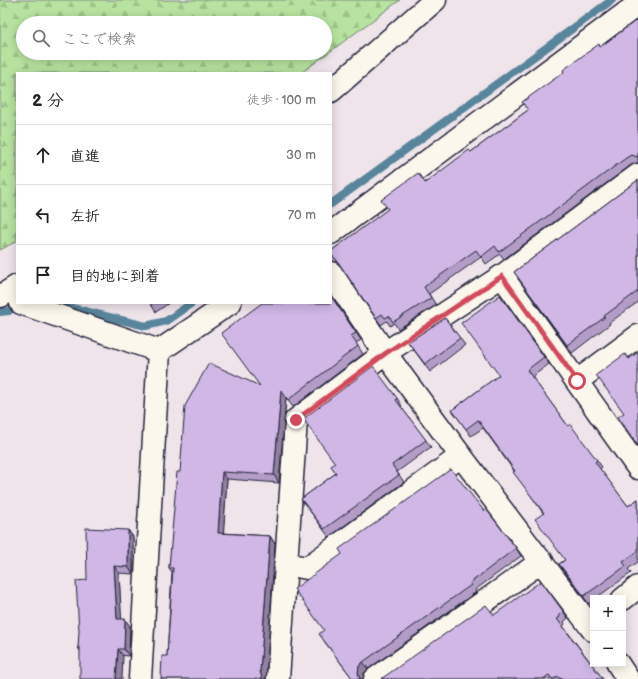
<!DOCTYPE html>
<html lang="ja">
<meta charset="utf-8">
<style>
:root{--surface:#fff;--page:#f2f2f2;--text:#202124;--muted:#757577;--line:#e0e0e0}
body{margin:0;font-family:"Balsamiq Sans","Klee One",sans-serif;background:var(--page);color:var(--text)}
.controls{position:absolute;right:12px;bottom:12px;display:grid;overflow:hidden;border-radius:0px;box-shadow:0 2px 10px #0003}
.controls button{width:36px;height:36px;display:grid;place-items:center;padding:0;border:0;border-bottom:1px solid var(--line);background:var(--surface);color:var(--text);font:20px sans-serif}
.stop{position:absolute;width:12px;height:12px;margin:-9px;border:3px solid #d1495b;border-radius:50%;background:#fff}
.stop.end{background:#d1495b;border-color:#fff;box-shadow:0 1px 4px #0008}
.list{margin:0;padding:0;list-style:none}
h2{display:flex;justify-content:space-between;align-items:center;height:52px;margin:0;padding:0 16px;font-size:17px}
h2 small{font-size:13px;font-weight:400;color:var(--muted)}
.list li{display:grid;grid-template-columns:26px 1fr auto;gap:12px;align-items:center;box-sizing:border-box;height:60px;padding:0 16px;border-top:1px solid var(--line)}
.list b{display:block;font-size:15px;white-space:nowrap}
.list em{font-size:13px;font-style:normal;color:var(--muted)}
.icon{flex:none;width:22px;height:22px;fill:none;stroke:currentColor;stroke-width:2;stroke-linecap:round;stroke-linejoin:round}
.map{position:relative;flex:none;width:638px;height:679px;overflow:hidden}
.search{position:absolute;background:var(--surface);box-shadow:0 2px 10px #0003;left:16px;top:16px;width:316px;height:44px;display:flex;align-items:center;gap:10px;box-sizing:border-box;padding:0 14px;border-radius:22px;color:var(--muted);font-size:15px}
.panel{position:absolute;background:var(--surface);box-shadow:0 2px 10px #0003;left:16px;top:72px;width:316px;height:232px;border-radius:0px}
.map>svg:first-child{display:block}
</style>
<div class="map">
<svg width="638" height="679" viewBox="0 0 638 679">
<defs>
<pattern id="forest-firs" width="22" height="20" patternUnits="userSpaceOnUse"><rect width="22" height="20" fill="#b7e29f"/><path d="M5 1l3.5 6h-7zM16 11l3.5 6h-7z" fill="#9dc28a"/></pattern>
</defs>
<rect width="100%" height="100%" fill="#eee4ea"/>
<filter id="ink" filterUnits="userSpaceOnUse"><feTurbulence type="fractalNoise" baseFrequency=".025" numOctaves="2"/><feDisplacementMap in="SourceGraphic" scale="8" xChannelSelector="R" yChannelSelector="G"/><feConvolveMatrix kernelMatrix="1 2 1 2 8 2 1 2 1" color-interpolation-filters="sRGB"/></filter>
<g filter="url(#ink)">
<!-- forest -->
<path fill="url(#forest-firs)" stroke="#6c826d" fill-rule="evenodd" d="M0 0H400L301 73H17V241L0 250ZM23 23H325V53H23Z"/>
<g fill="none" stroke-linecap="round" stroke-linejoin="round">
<!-- stream -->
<g stroke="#59859c" stroke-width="8">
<path d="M331 204 612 0"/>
<path d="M64 306 146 326 166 321 192 303"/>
<path d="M0 312 9 311"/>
</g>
<defs>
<g id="street">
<path d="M331 91 435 0"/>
<path d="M331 273 385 353 461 456 593 630"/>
<path d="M502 276 638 468"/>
<path d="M1 296 17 286"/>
<path d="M21 303 159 351"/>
<path d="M577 381 638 336"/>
<path d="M285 564 307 568 461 456"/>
<path d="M623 599 638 587"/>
<path d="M618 664 628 679"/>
<path d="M278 679 296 420 385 353 502 276 638 175"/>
<path d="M375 679 542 561"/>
</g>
<g id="secondary">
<path d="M331 233 638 4"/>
<path d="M140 679 159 351 230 303"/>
</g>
</defs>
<!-- street casing -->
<use href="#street" stroke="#22223b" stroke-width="25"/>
<!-- secondary casing -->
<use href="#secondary" stroke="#22223b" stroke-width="25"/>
<!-- street -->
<use href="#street" stroke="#fbf7ec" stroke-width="22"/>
<!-- secondary -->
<use href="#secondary" stroke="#fbf7ec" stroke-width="22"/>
</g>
<!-- wall -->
<g fill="#b39dc6" stroke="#22223b">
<path d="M638 19V163H636L631 165 504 259 500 254 486 264 481 257 429 294 436 305 398 329 394 323 390 326 387 321 381 325 341 266 337 262 332 261 331 259V251L425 183 471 152 528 110 600 47Z"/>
<path d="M638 180V302L609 323 610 324 572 353 514 272Z"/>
<path d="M331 295 361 340 356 343 363 354 293 407 286 398 279 483 227 479 223 533 270 536 275 544 266 679H161L167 656 172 572 169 568 180 472 259 386Z"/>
<path d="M500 295 549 364 532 377 568 426 597 460 602 467 600 469 628 506 638 499V562L628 569 631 573 596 598H593V600L589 604 559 564 565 560 543 513 514 471 483 428 471 436 452 410 499 375Z"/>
<path d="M150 303H169L156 312Z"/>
<path d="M445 318 465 345 430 372 408 342Z"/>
<path d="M397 398 402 406 401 407 431 447 397 472 404 482 329 537 301 499 336 473 335 463Z"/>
<path d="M484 511 516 548 521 556 475 590 476 592 368 669 364 673 363 679H353L324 641V630Z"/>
<path d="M128 530 133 537V574L119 573 121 619 130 626 129 656 80 651 78 648 87 580Z"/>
<path d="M563 611 568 618 564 622 565 624 563 626 603 679H381L494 615Z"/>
</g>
<!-- shaded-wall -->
<g fill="#9280a1" stroke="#22223b">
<path d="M281 390 286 398 279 483 274 475Z"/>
<path d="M222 472 227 479 223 540 218 533Z"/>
<path d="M128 530 133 537V574L128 567Z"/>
<path d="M270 536 275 544 266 679H262L260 671Z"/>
<path d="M114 566 119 573 122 626 117 619Z"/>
<path d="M125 619 130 626 129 656 124 649Z"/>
<path d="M118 649 123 656 122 679H116Z"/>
<path d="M363 662 368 669 364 673 363 679H360L358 673 359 666Z"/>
</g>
<!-- building -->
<g fill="#d0b7e6" stroke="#22223b">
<path d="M638 19V157L631 155 626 158 499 252 495 246 481 257 476 250 424 287 431 298 393 322 389 316 385 318 382 314 376 318 336 259 331 255V251L388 209 381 200 418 173 425 183 469 150 471 152 528 110 522 102 564 72 563 70 599 44 600 47Z"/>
<path d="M638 180V291L604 316 605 317 567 345 514 272Z"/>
<path d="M500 295 544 357 527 370 568 426 570 424 597 460 595 462 628 506 638 499V551L623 562 626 566 584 596 559 564 565 560 535 519 544 513 513 472 515 471 478 420 466 429 452 410 499 375 461 323Z"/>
<path d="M331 296 356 333 351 336 358 346 288 400 281 390 274 475 222 472 218 533 270 536 260 671 262 679H161L162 656H167L173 568H169L177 472H180L185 406 209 363 260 386 221 333 262 303H331Z"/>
<path d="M445 318 460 338 425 364 408 342Z"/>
<path d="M638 352V446L618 417 624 413 596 375 625 354 629 359Z"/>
<path d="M373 366 397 398 396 400 426 440 392 465 399 475 324 529 301 499 336 473 331 466 335 463 303 419Z"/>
<path d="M451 469 484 511 486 509 516 548 470 583 471 585 363 662 359 666 358 673 360 679H353L319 634 324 630 294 589 342 554 339 549Z"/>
<path d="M86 528 128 530V567L114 566 117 619H125L124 649H118L116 679H80V648H78L79 631 76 581 87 580Z"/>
<path d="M541 581 563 611 559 615 560 617 557 619 603 679H561L558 676 554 679H552L549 675 543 679H381L486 605 494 615Z"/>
</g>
</g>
<g fill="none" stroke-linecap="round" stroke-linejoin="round" filter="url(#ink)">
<!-- route -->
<path stroke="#d1495b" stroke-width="5" d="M296 420 386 353 502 276 577 381"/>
</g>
</svg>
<div class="controls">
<button>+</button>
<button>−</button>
</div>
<div class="stop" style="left:577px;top:381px"></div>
<div class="stop end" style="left:296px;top:420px"></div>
<div class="search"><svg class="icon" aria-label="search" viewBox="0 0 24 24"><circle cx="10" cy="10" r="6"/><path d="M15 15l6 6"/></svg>ここで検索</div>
<section class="panel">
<h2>2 分<small>徒歩 · 100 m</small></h2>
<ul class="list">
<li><svg class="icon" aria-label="ahead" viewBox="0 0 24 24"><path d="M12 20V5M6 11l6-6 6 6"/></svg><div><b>直進</b></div><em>30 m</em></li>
<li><svg class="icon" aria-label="left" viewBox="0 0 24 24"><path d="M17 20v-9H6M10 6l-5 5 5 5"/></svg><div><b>左折</b></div><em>70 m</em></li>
<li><svg class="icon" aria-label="arrive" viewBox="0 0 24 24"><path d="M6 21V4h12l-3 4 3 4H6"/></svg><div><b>目的地に到着</b></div></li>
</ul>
</section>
</div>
